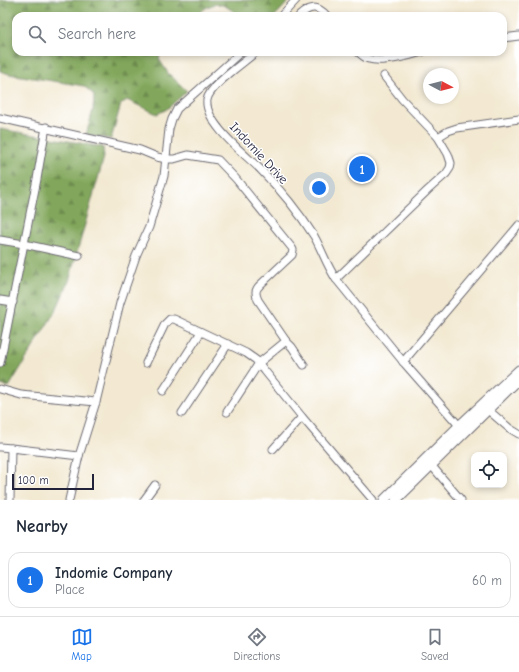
<!DOCTYPE html>
<style>
:root{--surface:#fff;--page:#f6f6f7;--text:#1f2937;--muted:#747a83;--line:#e0e1e3;--accent:#1a73e8}
body{margin:0;font-family:"Comic Neue",sans-serif;background:var(--page);color:var(--text)}
.controls{position:absolute;right:12px;bottom:12px;display:grid;overflow:hidden;border-radius:8px;box-shadow:0 2px 6px #0003}
.controls button{width:36px;height:36px;display:grid;place-items:center;padding:0;border:0;border-bottom:1px solid var(--line);background:var(--surface);color:var(--text);font:20px sans-serif}
.compass{position:absolute;left:423px;top:68px;width:36px;height:36px;border-radius:50%;background:var(--surface);box-shadow:0 2px 6px #0003;rotate:97deg}
.scale{position:absolute;left:12px;bottom:10px;width:82px;box-sizing:border-box;padding-left:4px;border:2px solid #22223b;border-top:0;font-size:11px;line-height:14px;white-space:nowrap;color:#22223b;-webkit-text-stroke:3px #fff;paint-order:stroke}
.you{position:absolute;left:319px;top:188px;width:14px;height:14px;margin:-10px;border:3px solid #fff;border-radius:50%;background:#1a73e8;box-shadow:0 0 0 6px #1a73e833}
.badge{display:grid;place-items:center;width:26px;height:26px;border-radius:50%;background:var(--accent);color:#fff;font-size:13px;font-weight:700}
.pin{position:absolute;translate:-50% -50%;border:2px solid #fff;box-shadow:0 1px 4px #0006}
.list{margin:0;padding:0;list-style:none}
h2{display:flex;justify-content:space-between;align-items:center;height:52px;margin:0;padding:0 16px;font-size:17px}
h2 small{font-size:13px;font-weight:400;color:var(--muted)}
.list li{display:grid;grid-template-columns:26px 1fr auto;gap:12px;align-items:center;box-sizing:border-box;height:56px;margin:0 8px 8px;padding:0 8px;border:1px solid var(--line);border-radius:12px}
.list b{display:block;font-size:15px;white-space:nowrap}
.list p{margin:0;font-size:13px;white-space:nowrap;color:var(--muted)}
.list em{font-size:13px;font-style:normal;color:var(--muted)}
.icon{flex:none;width:22px;height:22px;fill:none;stroke:currentColor;stroke-width:2;stroke-linecap:round;stroke-linejoin:round}
.map{position:relative;flex:none;width:519px;height:500px;overflow:hidden}
.search{position:absolute;background:var(--surface);box-shadow:0 2px 6px #0003;left:12px;right:12px;top:12px;height:44px;display:flex;align-items:center;gap:10px;box-sizing:border-box;padding:0 14px;border-radius:12px;color:var(--muted);font-size:15px}
.sheet{height:116px;background:var(--surface)}
nav{display:flex;justify-content:space-around;align-items:center;box-sizing:border-box;height:56px;border-top:1px solid var(--line);background:var(--surface);font-size:11px;color:var(--muted)}
nav a{display:grid;justify-items:center;gap:2px}
nav .on{color:var(--accent)}
.map>svg:first-child{display:block}
</style>
<div class="map">
<svg width="519" height="500" viewBox="0 0 519 500">
<defs>
<pattern id="forest-firs" width="22" height="20" patternUnits="userSpaceOnUse"><rect width="22" height="20" fill="#82a75c"/><path d="M5 1l3.5 6h-7zM16 11l3.5 6h-7z" fill="#6a884d"/></pattern>
</defs>
<rect width="100%" height="100%" fill="#fff"/>
<filter id="ink" filterUnits="userSpaceOnUse"><feTurbulence type="fractalNoise" baseFrequency=".025" numOctaves="2"/><feDisplacementMap in="SourceGraphic" scale="8" xChannelSelector="R" yChannelSelector="G"/><feConvolveMatrix kernelMatrix="1 2 1 2 8 2 1 2 1" color-interpolation-filters="sRGB"/></filter>
<filter id="wash" filterUnits="userSpaceOnUse"><feTurbulence type="fractalNoise" baseFrequency=".012" numOctaves="4" result="noise"/><feDisplacementMap in="SourceGraphic" scale="16" xChannelSelector="R" yChannelSelector="G"/><feGaussianBlur stdDeviation="0.9" result="paint"/><feColorMatrix in="noise" values="0 0 0 0 0 0 0 0 0 0 0 0 0 0 0 0 0 1.4 0 .05"/><feComposite in="paint" operator="in"/></filter>
<g filter="url(#wash)">
<rect width="100%" height="100%" fill="#f3e9d2"/>
<!-- forest -->
<g fill="url(#forest-firs)" stroke="#52644c">
<path d="M0 0H290L275 16H239C222 1 213 0 196 16H16V52H161L159 59 168 73 187 91 167 109 157 114 127 100 121 104 111 139 86 135 93 110 94 95 84 86 9 74 0 71Z"/>
<path d="M0 129 103 147 104 157 69 281 56 310 9 387 0 385Z"/>
</g>
</g>
<g filter="url(#ink)">
<g fill="none" stroke-linecap="round" stroke-linejoin="round">
<defs>
<g id="minor">
<path d="M281 16 296 0"/>
<path d="M299 16C310 6 317 5 327 16"/>
<path d="M503 38 519 36"/>
<path d="M256 52C245 62 209 86 207 100 204 123 246 155 261 170 280 189 300 214 314 236 322 250 327 266 336 279L405 364 462 429"/>
<path d="M358 52C362 55 364 58 369 59 381 63 410 56 422 52"/>
<path d="M0 118 140 150 157 157 166 159H174L188 155 218 160 236 179 292 248 293 250 292 255 260 285C255 290 255 293 258 300L286 341 259 363 227 412"/>
<path d="M438 137 448 131 457 128 519 119"/>
<path d="M0 240 24 244 79 256"/>
<path d="M336 279 428 190 446 174 450 168 451 163 448 154 438 137 402 99 384 76"/>
<path d="M0 300 13 302"/>
<path d="M286 341 292 347 304 365"/>
<path d="M403 362 519 225"/>
<path d="M0 363 37 179 46 127"/>
<path d="M146 363 165 324 170 319H174L246 353 256 360 302 417 373 500"/>
<path d="M0 389 21 395 96 402"/>
<path d="M163 391 201 332"/>
<path d="M487 409 509 428 519 434"/>
<path d="M182 413 228 344"/>
<path d="M0 447 11 448"/>
<path d="M273 449 302 417"/>
<path d="M431 465 461 500"/>
<path d="M10 500 11 448 79 456"/>
<path d="M69 500 79 456 96 402 120 303 136 256 149 227 164 176 169 129 172 119 177 109 241 52"/>
<path d="M144 500 155 485"/>
</g>
<g id="major">
<path d="M384 500 459 426 519 370"/>
<path d="M396 500 519 379"/>
</g>
</defs>
<!-- minor casing -->
<use href="#minor" stroke="#6b6870" stroke-width="9"/>
<!-- major casing -->
<use href="#major" stroke="#6b6870" stroke-width="11"/>
<!-- minor -->
<use href="#minor" stroke="#fff" stroke-width="7"/>
<!-- major -->
<use href="#major" stroke="#fff" stroke-width="9"/>
</g>
</g>
<g text-anchor="middle" dominant-baseline="central" stroke-width="3" stroke-linejoin="round" paint-order="stroke">
<!-- street labels -->
<g font-size="13" fill="#22223b" stroke="#fff">
<text transform="translate(259 153) rotate(47)">Indomie Drive</text>
</g>
</g>
</svg>
<div class="controls">
<button><svg class="icon" aria-label="locate" viewBox="0 0 24 24"><circle cx="12" cy="12" r="6"/><path d="M12 2v4M12 18v4M2 12h4M18 12h4"/></svg></button>
</div>
<svg class="compass" viewBox="-18 -18 36 36"><path d="M0-13l5 13h-10z" fill="#e53935"/><path d="M0 13l5-13h-10z" fill="#747a83"/></svg>
<div class="scale">100 m</div>
<div class="you"></div>
<div class="pin badge" style="left:362px;top:169px">1</div>
<div class="search"><svg class="icon" aria-label="search" viewBox="0 0 24 24"><circle cx="10" cy="10" r="6"/><path d="M15 15l6 6"/></svg>Search here</div>
</div>
<section class="sheet">
<h2>Nearby<small></small></h2>
<ul class="list">
<li><span class="badge">1</span><div><b>Indomie Company</b><p>Place</p></div><em>60 m</em></li>
</ul>
</section>
<nav>
<a class="on"><svg class="icon" aria-label="map" viewBox="0 0 24 24"><path d="M3 6l6-2 6 2 6-2v14l-6 2-6-2-6 2zM9 4v14M15 6v14"/></svg>Map</a>
<a><svg class="icon" aria-label="directions" viewBox="0 0 24 24"><path d="M12 3l9 9-9 9-9-9zM9 14v-3h6M13 9l2 2-2 2"/></svg>Directions</a>
<a><svg class="icon" aria-label="saved" viewBox="0 0 24 24"><path d="M7 4h10v16l-5-4-5 4z"/></svg>Saved</a>
</nav>
